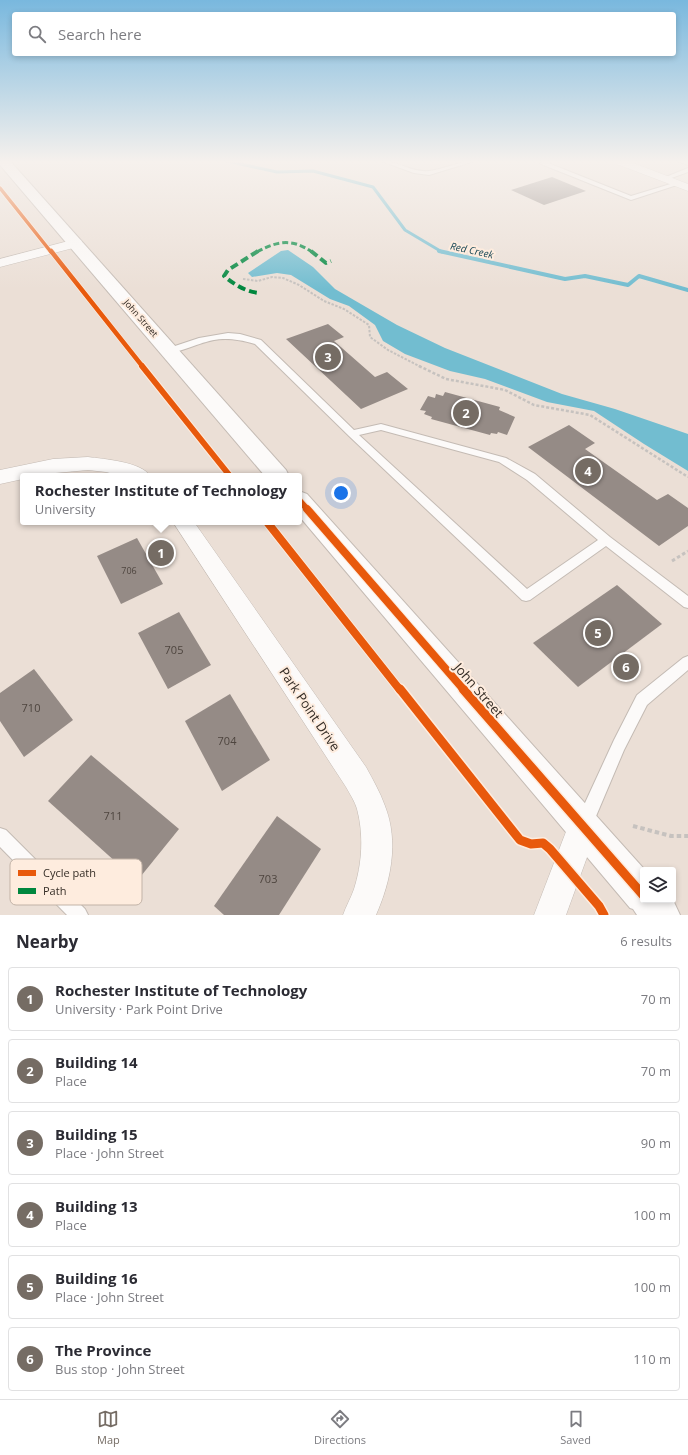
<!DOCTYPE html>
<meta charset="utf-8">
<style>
:root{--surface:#fff;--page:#f7f7f7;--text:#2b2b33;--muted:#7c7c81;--line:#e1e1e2;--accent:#756c64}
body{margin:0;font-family:"Open Sans",sans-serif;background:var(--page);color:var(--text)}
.controls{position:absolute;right:12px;bottom:12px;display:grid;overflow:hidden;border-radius:4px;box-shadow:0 2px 6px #0003}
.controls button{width:36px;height:36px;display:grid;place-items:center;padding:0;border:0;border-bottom:1px solid var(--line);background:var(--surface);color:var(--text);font:20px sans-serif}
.you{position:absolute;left:341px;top:493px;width:14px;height:14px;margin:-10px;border:3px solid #fff;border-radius:50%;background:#1a73e8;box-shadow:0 0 0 6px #1a73e833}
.badge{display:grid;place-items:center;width:26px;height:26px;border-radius:50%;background:var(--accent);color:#fff;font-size:13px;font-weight:700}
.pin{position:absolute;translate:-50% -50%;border:2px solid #fff;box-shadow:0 1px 4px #0006}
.popup{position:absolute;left:20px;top:473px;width:282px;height:52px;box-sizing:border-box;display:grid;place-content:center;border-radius:4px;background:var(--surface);filter:drop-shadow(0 1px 3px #0005);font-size:13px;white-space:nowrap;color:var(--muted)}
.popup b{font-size:15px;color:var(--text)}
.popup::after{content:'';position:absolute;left:50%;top:100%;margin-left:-8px;border:8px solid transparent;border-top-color:var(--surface)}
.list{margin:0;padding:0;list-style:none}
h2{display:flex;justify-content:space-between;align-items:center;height:52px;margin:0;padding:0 16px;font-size:17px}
h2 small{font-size:13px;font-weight:400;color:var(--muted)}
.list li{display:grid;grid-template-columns:26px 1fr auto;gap:12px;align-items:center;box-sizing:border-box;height:64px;margin:0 8px 8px;padding:0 8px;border:1px solid var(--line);border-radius:4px}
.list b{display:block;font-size:15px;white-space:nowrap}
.list p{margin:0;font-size:13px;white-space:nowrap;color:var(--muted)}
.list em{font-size:13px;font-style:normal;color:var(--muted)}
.icon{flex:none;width:22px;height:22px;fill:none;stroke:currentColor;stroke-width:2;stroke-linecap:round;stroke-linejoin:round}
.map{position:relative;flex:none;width:688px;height:915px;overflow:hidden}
.search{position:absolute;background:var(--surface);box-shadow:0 2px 6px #0003;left:12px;right:12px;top:12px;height:44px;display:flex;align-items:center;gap:10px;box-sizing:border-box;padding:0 14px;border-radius:4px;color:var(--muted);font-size:15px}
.sheet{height:484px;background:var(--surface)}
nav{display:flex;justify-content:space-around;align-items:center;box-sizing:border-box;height:56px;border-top:1px solid var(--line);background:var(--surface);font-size:11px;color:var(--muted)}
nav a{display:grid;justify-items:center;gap:2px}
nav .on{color:var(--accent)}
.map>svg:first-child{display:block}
</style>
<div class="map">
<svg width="688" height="915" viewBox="0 0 688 915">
<rect width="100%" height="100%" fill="#ebdfd6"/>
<!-- water -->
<path fill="#72bdd0" d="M288 250 313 267 335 289 397 325 445 348 562 394 615 409 688 434V471L644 444 594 411 547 402 485 379 450 371 405 354 383 341 375 325 349 306 330 299 291 275 277 273 252 277 248 273 281 251Z"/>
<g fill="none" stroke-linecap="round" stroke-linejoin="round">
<!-- stream-far1 -->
<path stroke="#72bdd0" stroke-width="3" d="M227 161 277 172 313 171 373 187 405 230 442 252"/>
<!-- stream -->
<path stroke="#72bdd0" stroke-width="4" d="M439 251 565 279 585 276 628 285 639 276 688 290"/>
</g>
<!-- building -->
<g fill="#958b86">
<path d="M552 177 586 191 544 205 511 190Z"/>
<path d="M328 324 344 337 334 341 375 377 387 372 408 389 361 409 286 339Z"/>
<path d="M445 392 500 407 499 410 515 417 507 435 498 432 497 434 491 433 490 435 431 419 432 417 424 414 426 411 420 410 428 396 435 398 436 394 443 396Z"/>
<path d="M569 425 595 443 585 449 657 500 668 494 688 508V526L659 546 528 447Z"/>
<path d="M137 538 163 584 121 604 97 556Z"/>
<path d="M617 585 662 624 578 687 533 643Z"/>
<path d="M179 612 211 665 168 689 138 633Z"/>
<path d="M34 669 73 720 24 757 0 721V693Z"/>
<path d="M230 694 270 760 222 791 185 721Z"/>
<path d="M91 755 179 829 137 881 48 801Z"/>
<path d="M277 816 321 849 279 915H224L214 906Z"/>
</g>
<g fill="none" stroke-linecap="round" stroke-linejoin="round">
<defs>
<g id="service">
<path d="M381 161C398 161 413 173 429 171 445 169 459 161 475 161L429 175 414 173Z"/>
<path d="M543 161H551L548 163 631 196 677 182 680 184 631 200 541 164 540 163Z"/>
<path d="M679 161H688V165L680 162Z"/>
<path d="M688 168V172L666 180 661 179Z"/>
<path d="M228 333 240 334 261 340 354 430 381 424 506 458 535 474 610 537 688 596V608L684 607 606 546 530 600 526 601 522 600 349 436 255 344C215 332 205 344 169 354L165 351 166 349 199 338ZM381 430 499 462 527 480 598 540 527 589 359 435Z"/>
<path d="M688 656V670L647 705 624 750 591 828 585 830 579 828 577 822 579 816 614 740 637 695 683 658Z"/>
<path d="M0 828 6 830 85 909 88 915H67L0 847Z"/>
</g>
<g id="minor">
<path d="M613 161H628L688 184V191L614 163Z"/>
<path d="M76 239 81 240 82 243 81 246 0 267V259Z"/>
<path d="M88 457C104 459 142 462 150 476H121L106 472 88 470 23 476V479L0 484V470L53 459Z"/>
<path d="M173 522H194L366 767C373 780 380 792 385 806 399 842 391 881 376 915H343C346 906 351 898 354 889 362 864 364 835 357 809 355 802 350 794 346 787Z"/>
<path d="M583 812 594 816 598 827 566 915H534L572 816Z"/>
</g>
<g id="tertiary">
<path d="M0 161H10L286 470 289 476H265L0 165Z"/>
<path d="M299 491 307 494 645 870H643V900H673L680 915H637L633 909 630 908 299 516Z"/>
</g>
</defs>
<!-- service casing -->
<use href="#service" stroke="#c4bbb4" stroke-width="2"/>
<!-- minor casing -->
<use href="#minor" stroke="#c4bbb4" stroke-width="1"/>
<!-- tertiary casing -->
<use href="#tertiary" stroke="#c4bbb4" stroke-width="2"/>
<!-- path-far3 -->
<path stroke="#c6c2bf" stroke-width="2" stroke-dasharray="2.5 1.5" stroke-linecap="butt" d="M243 279 258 281 272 277 283 278 299 285 324 301 344 309 369 325 370 337 388 350 421 367"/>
<!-- path-far2 -->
<path stroke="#c6c2bf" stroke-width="2.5" stroke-dasharray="3 2" stroke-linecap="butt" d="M419 366 446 379 505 390 534 405 590 415 688 477"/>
<!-- path-far1 -->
<path stroke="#c6c2bf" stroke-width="3" stroke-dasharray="3.5 2.5" stroke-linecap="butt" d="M672 561 688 551"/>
<!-- path -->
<path stroke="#c6c2bf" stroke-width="4" stroke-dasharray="4.5 3" stroke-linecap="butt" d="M633 826 671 836H688"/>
<!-- service -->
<use href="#service" fill="#fcfaf9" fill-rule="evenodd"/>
<!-- minor -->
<use href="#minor" fill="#fcfaf9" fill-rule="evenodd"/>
<!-- tertiary -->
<use href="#tertiary" fill="#fcfaf9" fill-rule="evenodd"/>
<!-- quiet-far1 -->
<path stroke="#00873e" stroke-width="3" stroke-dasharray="6 3" stroke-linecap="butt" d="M257 252C277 241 292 238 312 252"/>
<!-- quiet -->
<g stroke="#00873e" stroke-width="4" stroke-dasharray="8 4" stroke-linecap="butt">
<path d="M258 251 228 270 224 276C235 285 246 292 260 293"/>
<path d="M311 251 326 263 331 261"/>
</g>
<defs>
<path id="cycleway-far4" d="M0 188 51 252"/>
<path id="cycleway-far3" d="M51 251 143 367"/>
<g id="cycleway-far2">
<path d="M142 366 230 476"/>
<path d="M299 500 308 510"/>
</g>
<g id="cycleway-far1">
<path d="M307 509 464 690"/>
<path d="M267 522 400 690"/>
</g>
<g id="cycleway">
<path d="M400 689 520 840 531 844 543 843 550 849 599 906 604 915"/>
<path d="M463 689 643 895"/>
</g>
</defs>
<!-- cycleway-far4 casing -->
<use href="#cycleway-far4" stroke="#feecde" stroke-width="5"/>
<!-- cycleway-far3 casing -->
<use href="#cycleway-far3" stroke="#feecde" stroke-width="6"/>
<!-- cycleway-far2 casing -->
<use href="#cycleway-far2" stroke="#feecde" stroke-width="8"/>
<!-- cycleway-far1 casing -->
<use href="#cycleway-far1" stroke="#feecde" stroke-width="10"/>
<!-- cycleway casing -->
<use href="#cycleway" stroke="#feecde" stroke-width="12"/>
<!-- cycleway-far4 -->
<use href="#cycleway-far4" stroke="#e8590c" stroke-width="3.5"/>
<!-- cycleway-far3 -->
<use href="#cycleway-far3" stroke="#e8590c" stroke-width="4.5"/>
<!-- cycleway-far2 -->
<use href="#cycleway-far2" stroke="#e8590c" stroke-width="6"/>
<!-- cycleway-far1 -->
<use href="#cycleway-far1" stroke="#e8590c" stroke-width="8"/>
<!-- cycleway -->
<use href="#cycleway" stroke="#e8590c" stroke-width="9"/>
</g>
<!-- sky -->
<linearGradient id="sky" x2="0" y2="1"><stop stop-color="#79b8de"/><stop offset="0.56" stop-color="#f6f1ed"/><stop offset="1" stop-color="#f6f1ed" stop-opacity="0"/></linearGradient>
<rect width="688" height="289" fill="url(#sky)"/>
<g text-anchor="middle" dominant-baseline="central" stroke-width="4" stroke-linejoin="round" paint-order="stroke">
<!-- far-street labels -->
<g font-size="9" fill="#362e27" stroke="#feecde">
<text transform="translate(141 318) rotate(49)">John Street</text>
</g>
<!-- number labels -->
<g font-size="9" fill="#4e453f">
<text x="129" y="570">706</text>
</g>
<!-- far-water labels -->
<g font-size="10" font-style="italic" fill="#164654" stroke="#feecde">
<text transform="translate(472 250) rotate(12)">Red Creek</text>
</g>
<!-- near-number labels -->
<g font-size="11" fill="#4e453f">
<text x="174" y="649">705</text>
<text x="31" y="707">710</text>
<text x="227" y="740">704</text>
<text x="113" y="815">711</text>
<text x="268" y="878">703</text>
</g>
<!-- near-street labels -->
<g font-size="13" fill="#362e27" stroke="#feecde">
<text transform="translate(479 690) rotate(49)">John Street</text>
<text transform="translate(310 709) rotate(56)">Park Point Drive</text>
</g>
</g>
<!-- legend -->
<rect x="10" y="859" width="132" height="46" rx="6" fill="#feecde" stroke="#c2b3a7" stroke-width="1"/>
<rect x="18" y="870" width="18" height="6" fill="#e8590c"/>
<rect x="18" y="888" width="18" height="6" fill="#00873e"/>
<g font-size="11" fill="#362e27">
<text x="43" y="877">Cycle path</text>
<text x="43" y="895">Path</text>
</g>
</svg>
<div class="controls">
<button><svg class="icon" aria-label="layers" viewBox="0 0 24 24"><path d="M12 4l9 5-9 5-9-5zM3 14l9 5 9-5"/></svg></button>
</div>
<div class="you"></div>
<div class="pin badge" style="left:161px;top:553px">1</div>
<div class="popup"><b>Rochester Institute of Technology</b>University</div>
<div class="pin badge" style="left:466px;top:413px">2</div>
<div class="pin badge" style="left:328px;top:357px">3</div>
<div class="pin badge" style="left:588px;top:471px">4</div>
<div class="pin badge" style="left:598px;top:633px">5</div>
<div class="pin badge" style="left:626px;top:667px">6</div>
<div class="search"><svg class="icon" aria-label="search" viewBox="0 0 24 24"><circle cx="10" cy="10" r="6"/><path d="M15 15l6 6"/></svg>Search here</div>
</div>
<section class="sheet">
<h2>Nearby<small>6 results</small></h2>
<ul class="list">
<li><span class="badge">1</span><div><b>Rochester Institute of Technology</b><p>University · Park Point Drive</p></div><em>70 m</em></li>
<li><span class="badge">2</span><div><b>Building 14</b><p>Place</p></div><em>70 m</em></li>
<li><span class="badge">3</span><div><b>Building 15</b><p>Place · John Street</p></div><em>90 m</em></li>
<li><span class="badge">4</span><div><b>Building 13</b><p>Place</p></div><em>100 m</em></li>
<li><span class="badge">5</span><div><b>Building 16</b><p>Place · John Street</p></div><em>100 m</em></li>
<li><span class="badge">6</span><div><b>The Province</b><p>Bus stop · John Street</p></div><em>110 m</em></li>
</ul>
</section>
<nav>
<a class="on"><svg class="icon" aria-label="map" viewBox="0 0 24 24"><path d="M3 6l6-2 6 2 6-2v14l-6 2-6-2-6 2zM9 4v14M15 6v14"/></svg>Map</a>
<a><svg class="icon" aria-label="directions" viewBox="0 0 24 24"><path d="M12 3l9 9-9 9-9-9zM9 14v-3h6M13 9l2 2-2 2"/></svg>Directions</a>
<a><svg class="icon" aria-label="saved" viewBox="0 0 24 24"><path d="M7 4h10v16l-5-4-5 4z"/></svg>Saved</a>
</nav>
